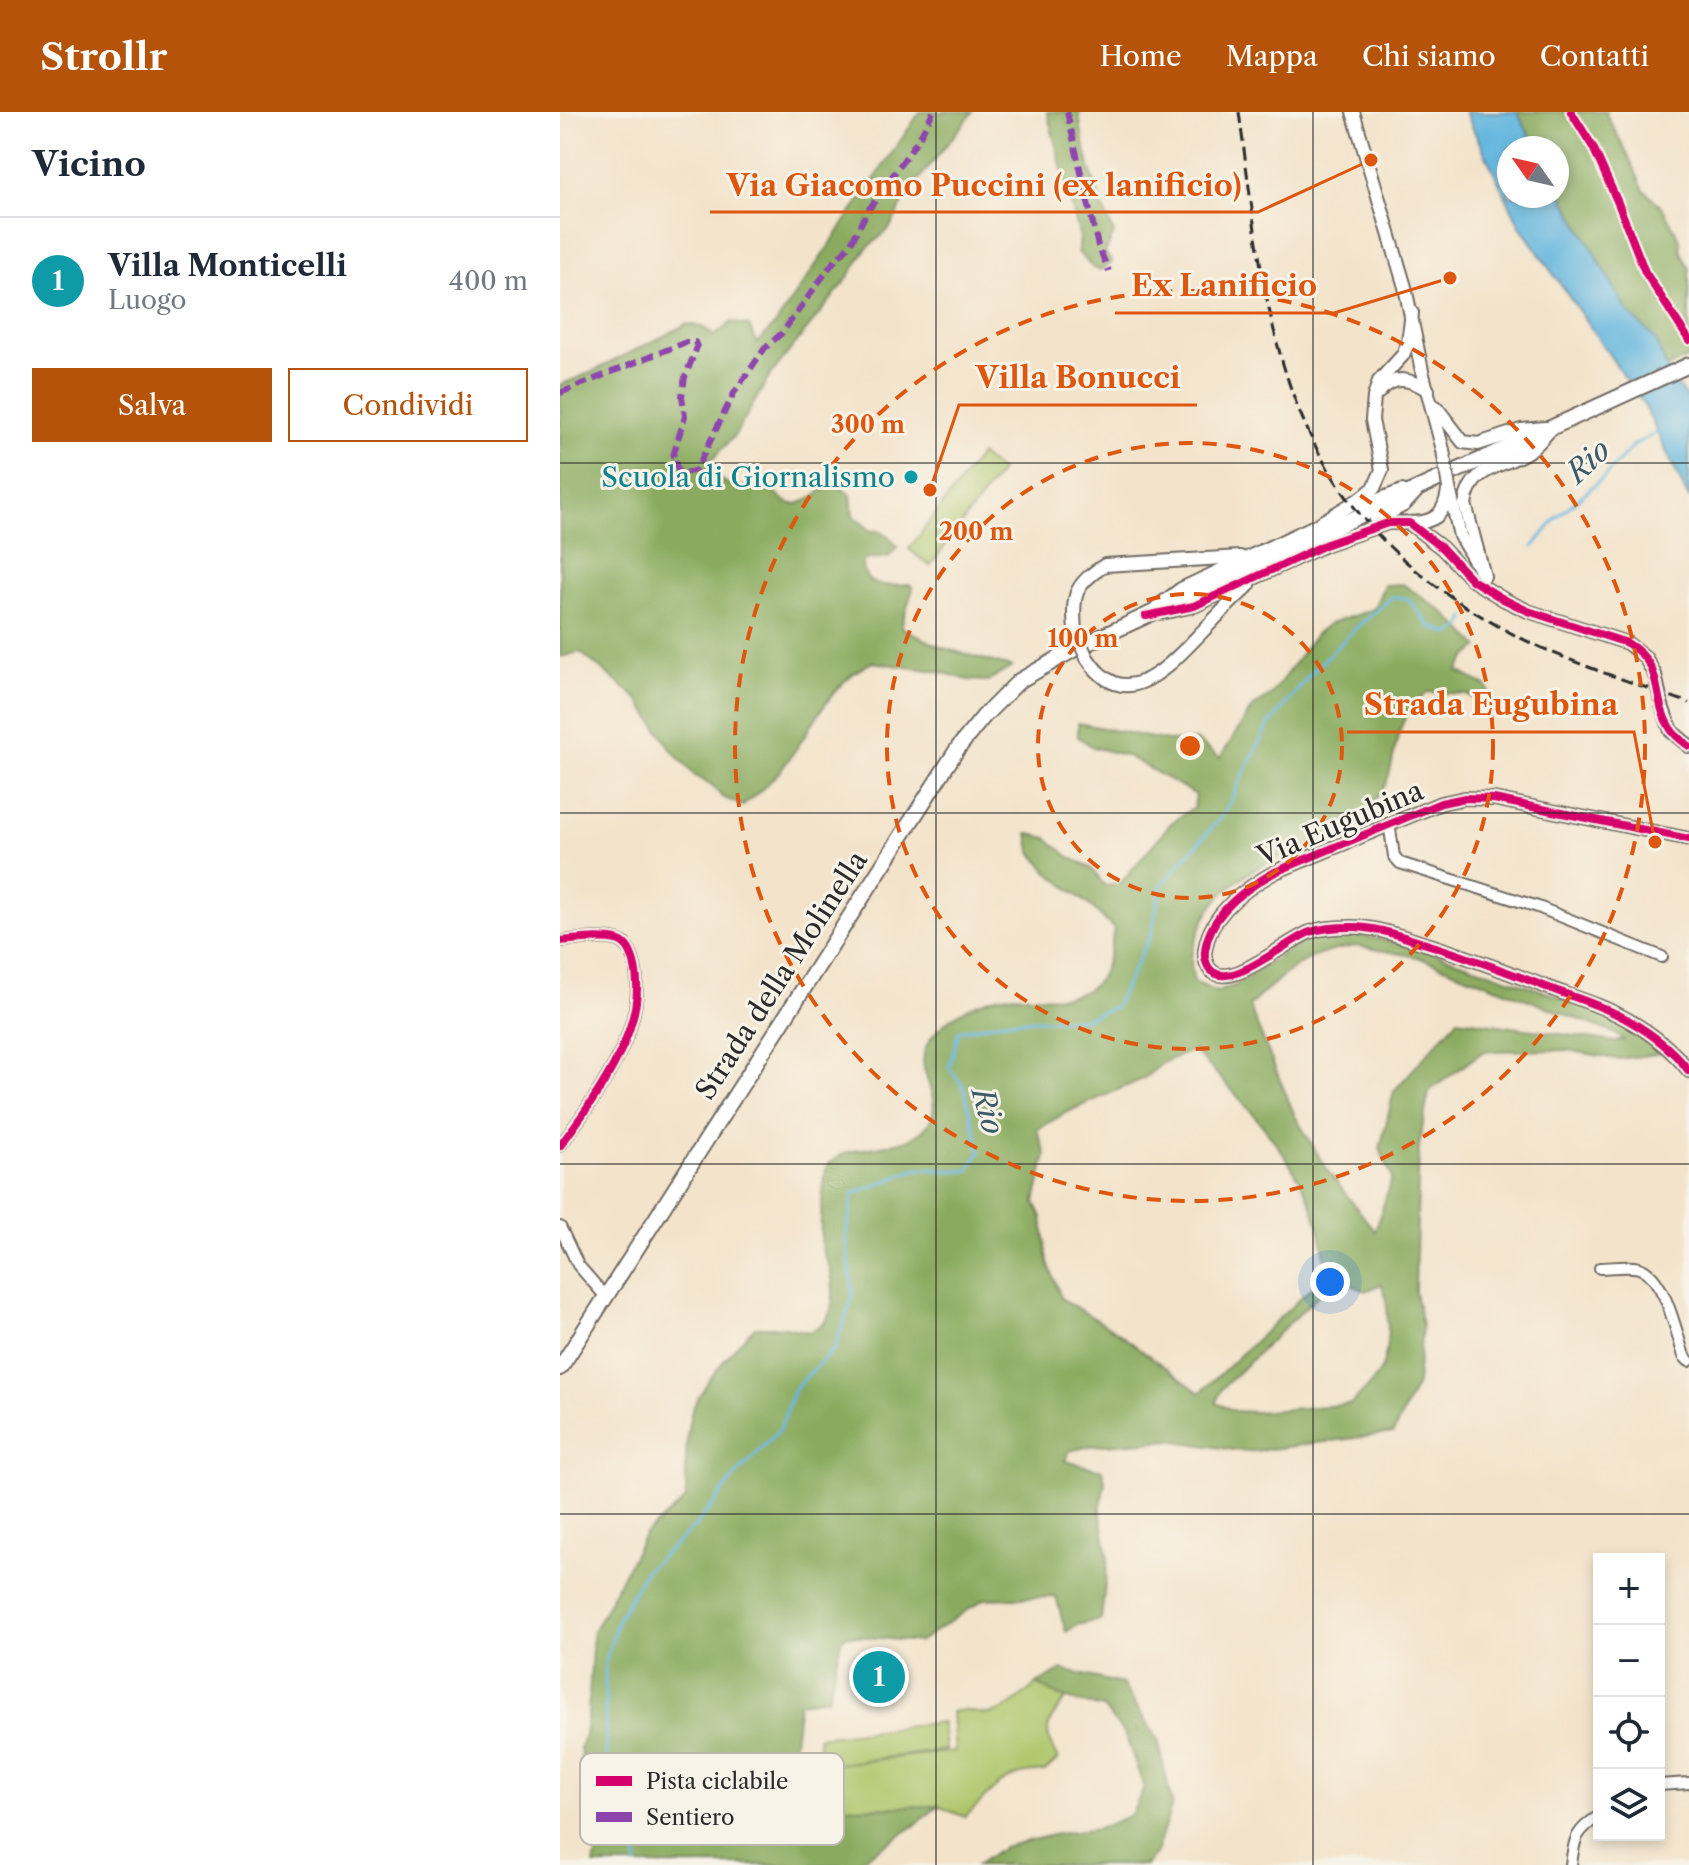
<!DOCTYPE html>
<html lang="it">
<meta charset="utf-8">
<style>
:root{--surface:#fff;--page:#f2f2f3;--text:#1f2937;--muted:#747a83;--line:#e0e1e3;--accent:#b45309}
body{margin:0;font-family:"Libre Caslon Text",serif;background:var(--page);color:var(--text)}
.controls{position:absolute;right:24px;bottom:24px;display:grid;overflow:hidden;border-radius:0px;box-shadow:0 4px 12px #0003}
.controls button{width:72px;height:72px;display:grid;place-items:center;padding:0;border:0;border-bottom:2px solid var(--line);background:var(--surface);color:var(--text);font:40px sans-serif}
.compass{position:absolute;left:937px;top:24px;width:72px;height:72px;border-radius:50%;background:var(--surface);box-shadow:0 4px 12px #0003;rotate:304deg}
.you{position:absolute;left:770px;top:1170px;width:28px;height:28px;margin:-20px;border:6px solid #fff;border-radius:50%;background:#1a73e8;box-shadow:0 0 0 12px #1a73e833}
.badge{display:grid;place-items:center;width:52px;height:52px;border-radius:50%;background:var(--accent);color:#fff;font-size:26px;font-weight:700}
.pin{position:absolute;translate:-50% -50%;border:4px solid #fff;box-shadow:0 2px 8px #0006}
.list{margin:0;padding:0;list-style:none}
h2{display:flex;justify-content:space-between;align-items:center;height:104px;margin:0;padding:0 32px;font-size:34px}
h2 small{font-size:26px;font-weight:400;color:var(--muted)}
.list li{display:grid;grid-template-columns:52px 1fr auto;gap:24px;align-items:center;box-sizing:border-box;height:128px;padding:0 32px;border-top:2px solid var(--line)}
.list b{display:block;font-size:30px;white-space:nowrap}
.list p{margin:0;font-size:26px;white-space:nowrap;color:var(--muted)}
.list em{font-size:26px;font-style:normal;color:var(--muted)}
.actions{display:flex;gap:16px;padding:24px 32px}
.actions a{flex:1;padding:18px 0;border:2px solid var(--accent);border-radius:0px;text-align:center;font-size:28px;color:var(--accent)}
.actions .main{background:var(--accent);color:#fff}
.icon{flex:none;width:44px;height:44px;fill:none;stroke:currentColor;stroke-width:2;stroke-linecap:round;stroke-linejoin:round}
.map{position:relative;flex:none;width:1129px;height:1753px;overflow:hidden}
header{display:flex;align-items:center;gap:48px;box-sizing:border-box;height:112px;padding:0 40px;background:var(--accent);color:#fff}
header strong{font-size:38px}
nav{display:flex;gap:44px;margin-inline-start:auto;font-size:28px}
main{display:flex}
aside{flex:1;background:var(--surface)}
.map>svg:first-child{display:block}
</style>
<header>
<strong>Strollr</strong>
<nav><a>Home</a><a>Mappa</a><a>Chi siamo</a><a>Contatti</a></nav>
</header>
<main>
<aside>
<h2>Vicino<small></small></h2>
<ul class="list">
<li><span class="badge" style="background:#0f9aa8">1</span><div><b>Villa Monticelli</b><p>Luogo</p></div><em>400 m</em></li>
</ul>
<div class="actions"><a class="main">Salva</a><a>Condividi</a></div>
</aside>
<div class="map">
<svg width="1129" height="1753" viewBox="0 0 1129 1753">
<rect width="100%" height="100%" fill="#f7f3e8"/>
<filter id="ink" filterUnits="userSpaceOnUse"><feTurbulence type="fractalNoise" baseFrequency=".0125" numOctaves="2"/><feDisplacementMap in="SourceGraphic" scale="16" xChannelSelector="R" yChannelSelector="G"/><feConvolveMatrix kernelMatrix="1 2 1 2 8 2 1 2 1" color-interpolation-filters="sRGB"/></filter>
<filter id="wash" filterUnits="userSpaceOnUse"><feTurbulence type="fractalNoise" baseFrequency=".006" numOctaves="4" result="noise"/><feDisplacementMap in="SourceGraphic" scale="32" xChannelSelector="R" yChannelSelector="G"/><feGaussianBlur stdDeviation="1.8" result="paint"/><feColorMatrix in="noise" values="0 0 0 0 0 0 0 0 0 0 0 0 0 0 0 0 0 1.4 0 .05"/><feComposite in="paint" operator="in"/></filter>
<g filter="url(#wash)">
<rect width="100%" height="100%" fill="#f3e3ca"/>
<!-- green -->
<g fill="#aec66b" stroke="#6c784b" stroke-width="2">
<path d="M420 343 441 359 370 454 349 437Z"/>
<path d="M477 1572 506 1587C487 1610 481 1619 498 1647L485 1659C439 1661 437 1676 405 1705L378 1694 294 1696 265 1692 228 1677 231 1659 262 1654 258 1625 382 1610 385 1638 277 1652 395 1639 392 1600C405 1596 412 1601 425 1602 445 1603 462 1583 477 1572Z"/>
</g>
<!-- forest -->
<g fill="#8aab5f" stroke="#5a6b45" stroke-width="2" fill-rule="evenodd">
<path d="M360 0H413L350 78 329 117 306 137 285 170 211 262 175 323 150 350C161 380 184 376 210 374 235 408 244 386 275 372L291 383 293 404 313 420 317 418 327 423 338 435 328 445 303 448C302 480 327 473 350 473L353 476 341 515 380 535 452 555 428 569 408 568 381 560 313 550C273 565 249 622 224 654 213 669 197 681 183 694L162 685 151 672 135 664 111 637 78 587 20 540 0 545V273L32 260 127 212 143 215 154 224 172 210 189 214 197 231 215 213Z"/>
<path d="M487 0H519C523 43 537 83 554 122L545 140 552 151 540 158 533 156 518 140 520 126Z"/>
<path d="M957 0H1047L1046 2 1068 43 1083 77 1103 96 1120 128 1121 140 1129 156V245L1107 256 1094 227 1068 200 997 74V36H976Z"/>
<path d="M843 472 885 501 919 535 906 546 898 559 926 574 934 589 922 591 906 582 867 580C860 589 849 598 844 608 833 629 834 661 822 679 775 747 669 734 638 822 630 843 629 848 634 870L657 880 676 873 733 835 776 819 858 835 1040 899 1090 931 1097 942 1057 947 1007 938 924 939 869 979 859 1034 855 1180 862 1213 857 1272 833 1321 687 1340 610 1328 530 1334 509 1339 505 1349 543 1358 545 1370 540 1398 548 1444 541 1508 517 1513 506 1520 496 1485 424 1487 359 1530 287 1523 281 1529 268 1586 239 1590 228 1678 265 1692 294 1696 378 1694 354 1714 293 1753H34L42 1713 38 1680 23 1659 20 1634 25 1623 28 1602 33 1520 84 1423 126 1387C126 1363 124 1315 134 1294 145 1269 175 1234 195 1215H226L249 1220C254 1217 260 1214 264 1210 276 1198 274 1172 270 1157 268 1150 263 1142 262 1135 259 1121 262 1069 267 1056 278 1027 349 1044 369 1011 385 984 354 962 366 935 377 911 408 893 433 886 466 876 519 900 541 864 549 850 551 832 554 817L533 796 488 760 471 739 468 721 487 726 508 744 532 757 545 774 560 772 611 711 634 695 636 683 567 644 533 635 518 625V611L608 629 636 628 660 646 692 596 711 583 756 522 769 512 814 497 824 473ZM797 834 858 845 1054 921 1064 928 1055 930 898 907 834 979 820 1037 832 1066 815 1119 767 1058 735 1004 689 894C729 858 742 842 797 834ZM633 938C674 978 727 1035 750 1089 760 1112 764 1136 767 1161L640 1281 557 1220 501 1186 488 1150 482 1105 475 1090 486 1043 477 1018 505 1001 583 967 604 950ZM789 1172 806 1179 822 1172C830 1193 831 1245 817 1264 810 1274 800 1283 791 1292L696 1300 675 1299 656 1291 662 1276 769 1173Z"/>
<path d="M502 1558 562 1572 598 1628 612 1692 596 1741 586 1753H417L443 1735 497 1722 538 1717 571 1703 584 1676 565 1622 543 1596 506 1587 477 1572Z"/>
</g>
<!-- water -->
<path fill="#62b5de" stroke="#467084" stroke-width="2" d="M905 0H957L976 36H949V84H997V74L1068 200 1095 227 1110 264 1129 289V387L1084 293 960 114Z"/>
<g fill="none" stroke-linecap="round" stroke-linejoin="round">
<!-- stream -->
<g stroke="#62b5de" stroke-width="3">
<path d="M973 435 996 406 1046 363 1075 332 1099 320"/>
<path d="M76 1753 78 1729 73 1692 46 1659 45 1552 57 1509 85 1459 136 1414 176 1363 220 1317 234 1277 275 1236 293 1184 286 1124 293 1082 357 1057 408 1059 420 1040 404 975 389 956 399 919 445 909 523 907 555 895 592 820 601 773 664 702 706 617 751 561 799 513 832 485 847 486 870 514 890 522 902 515 905 505"/>
</g>
</g>
</g>
<g filter="url(#ink)">
<g fill="none" stroke-linecap="round" stroke-linejoin="round">
<defs>
<g id="minor">
<path d="M829 711 834 744 840 751 978 795 1102 845"/>
<path d="M0 829C17 828 39 824 56 828 67 830 71 840 74 850 91 913 35 986 0 1034"/>
<path d="M0 1115 18 1153 45 1184"/>
<path d="M1040 1156C1052 1156 1068 1153 1079 1156 1105 1164 1116 1220 1124 1244L1129 1249"/>
<path d="M1099 1673 1129 1671"/>
<path d="M1011 1753C1014 1726 1016 1719 1039 1704"/>
</g>
<g id="tertiary">
<path d="M793 0 845 175 862 259 883 338"/>
<path d="M819 280C835 262 850 267 868 278"/>
<path d="M876 295 903 330 918 332 961 318 986 316"/>
<path d="M889 376 900 424 920 458"/>
<path d="M799 395 842 379"/>
<path d="M816 408 844 393 856 380"/>
<path d="M849 411C874 411 884 404 888 379"/>
<path d="M924 464 905 392C911 352 945 356 971 337 978 332 984 324 990 318"/>
<path d="M597 495 621 477 757 413 803 385 814 376 822 358 812 308 814 285 819 269 843 243 848 230 852 201"/>
<path d="M601 501 634 494 767 432 828 411H849L882 436 912 468 943 487 968 499 1067 531 1085 545 1095 563"/>
<path d="M515 519C512 483 514 473 545 453L680 445"/>
<path d="M527 546C565 604 607 556 640 522 656 505 672 489 689 473"/>
<path d="M1102 594 1111 619 1129 634"/>
<path d="M1129 727 934 687 905 686 881 691 715 760C686 776 649 802 645 839 644 846 647 856 653 860 674 876 726 829 750 820 762 816 779 815 792 815 816 815 840 824 863 831 906 844 948 860 989 876 1016 886 1044 894 1068 908 1091 921 1113 938 1129 959"/>
</g>
<path id="secondary" d="M0 1256 398 636 424 604 459 569 513 538 861 375 1129 253"/>
</defs>
<!-- minor casing -->
<use href="#minor" stroke="#716b63" stroke-width="14"/>
<!-- tertiary casing -->
<use href="#tertiary" stroke="#716b63" stroke-width="16"/>
<!-- secondary casing -->
<use href="#secondary" stroke="#716b63" stroke-width="18"/>
<!-- minor -->
<use href="#minor" stroke="#fff" stroke-width="10"/>
<!-- tertiary -->
<use href="#tertiary" stroke="#fff" stroke-width="12"/>
<!-- secondary -->
<use href="#secondary" stroke="#fff" stroke-width="14"/>
<!-- rail -->
<path stroke="#2b2b2b" stroke-width="3" stroke-dasharray="12 6" stroke-linecap="butt" d="M679 0C710 232 721 397 949 520 1006 550 1069 569 1129 591"/>
<defs>
<g id="tertiary-bridge">
<path d="M883 338 889 376"/>
<path d="M515 519 527 546"/>
<path d="M1095 563 1102 594"/>
</g>
</defs>
<!-- tertiary-bridge casing -->
<use href="#tertiary-bridge" stroke="#716b63" stroke-width="16" stroke-linecap="butt"/>
<!-- tertiary-bridge -->
<use href="#tertiary-bridge" stroke="#fff" stroke-width="12"/>
<!-- quiet -->
<g stroke="#8e44ad" stroke-width="6" stroke-dasharray="12 6" stroke-linecap="butt">
<path d="M507 0 538 134 549 159"/>
<path d="M0 281 126 230H135L137 235 125 265 122 284 125 304 113 344 116 345V354C122 362 127 361 136 358L174 281 205 236 222 221 272 152 290 133 307 100 359 26 373 0"/>
</g>
<defs>
<g id="cycleway">
<path d="M1011 0 1033 35 1058 91 1085 160 1129 228"/>
<path d="M586 504 634 494 767 432 828 411H849L882 436 912 468 943 487 968 499 1067 531C1107 555 1090 584 1110 616 1114 623 1122 629 1129 634"/>
<path d="M1129 727 934 687 905 686 881 691 715 760C686 776 649 802 645 839 644 846 647 856 653 860 674 876 726 829 750 820 762 816 779 815 792 815 816 815 840 824 863 831 906 844 948 860 989 876 1016 886 1044 894 1068 908 1091 921 1113 938 1129 959"/>
<path d="M0 829C17 828 39 824 56 828 67 830 71 840 74 850 91 913 35 986 0 1034"/>
</g>
</defs>
<!-- cycleway casing -->
<use href="#cycleway" stroke="#f7f3e8" stroke-width="13"/>
<!-- cycleway -->
<use href="#cycleway" stroke="#d6006c" stroke-width="8"/>
</g>
</g>
<!-- grid -->
<path fill="none" stroke="#2b2b2b" stroke-width="2" stroke-opacity="0.55" d="M376 0V1753M753 0V1753M0 351H1129M0 701H1129M0 1052H1129M0 1402H1129"/>
<!-- distance rings -->
<g fill="none" stroke="#df570e" stroke-width="4" stroke-dasharray="14 10">
<circle cx="630" cy="634" r="152"/>
<circle cx="630" cy="634" r="303"/>
<circle cx="630" cy="634" r="455"/>
</g>
<!-- markers -->
<circle fill="#0f9aa8" stroke="#f7f3e8" stroke-width="3" cx="351" cy="365" r="8"/>
<g text-anchor="middle" dominant-baseline="central" stroke-width="6" stroke-linejoin="round" paint-order="stroke">
<!-- culture labels -->
<g font-size="28" fill="#0d838f" stroke="#f7f3e8" text-anchor="end">
<text x="335" y="365">Scuola di Giornalismo</text>
</g>
<!-- street labels -->
<g font-size="28" fill="#2b2b2b" stroke="#f7f3e8">
<text transform="translate(780 711) rotate(-23)">Via Eugubina</text>
<text transform="translate(221 863) rotate(-57)">Strada della Molinella</text>
</g>
<!-- water labels -->
<g font-size="30" font-style="italic" fill="#3e5b6a" stroke="#f7f3e8">
<text transform="translate(1028 349) rotate(-43)">Rio</text>
<text transform="translate(428 999) rotate(74)">Rio</text>
</g>
</g>
<!-- legend -->
<rect x="20" y="1641" width="264" height="92" rx="12" fill="#f7f3e8" stroke="#bab7af" stroke-width="2"/>
<rect x="36" y="1664" width="36" height="10" fill="#d6006c"/>
<rect x="36" y="1700" width="36" height="10" fill="#8e44ad"/>
<g font-size="22" fill="#2b2b2b">
<text x="86" y="1677">Pista ciclabile</text>
<text x="86" y="1713">Sentiero</text>
</g>
<circle cx="630" cy="634" r="12" fill="#df570e" stroke="#f7f3e8" stroke-width="4"/>
<g font-size="24" text-anchor="middle" font-weight="bold" fill="#df570e" stroke="#f7f3e8" stroke-width="6" stroke-linejoin="round" paint-order="stroke">
<text x="308" y="321">300 m</text>
<text x="416" y="428">200 m</text>
<text x="523" y="535">100 m</text>
</g>
<!-- callouts -->
<path fill="none" stroke="#df570e" stroke-width="3" d="M811 48L698 100H150M890 166L774 201H555M370 378L399 293H637M1095 730L1074 620H787"/>
<g fill="#df570e" stroke="#f7f3e8" stroke-width="3">
<circle cx="811" cy="48" r="8"/>
<circle cx="890" cy="166" r="8"/>
<circle cx="370" cy="378" r="8"/>
<circle cx="1095" cy="730" r="8"/>
</g>
<g font-size="30" text-anchor="middle" font-weight="bold" fill="#df570e" stroke="#f7f3e8" stroke-width="6" stroke-linejoin="round" paint-order="stroke">
<text x="424" y="84">Via Giacomo Puccini (ex lanificio)</text>
<text x="664" y="184">Ex Lanificio</text>
<text x="518" y="276">Villa Bonucci</text>
<text x="931" y="603">Strada Eugubina</text>
</g>
</svg>
<div class="controls">
<button>+</button>
<button>−</button>
<button><svg class="icon" aria-label="locate" viewBox="0 0 24 24"><circle cx="12" cy="12" r="6"/><path d="M12 2v4M12 18v4M2 12h4M18 12h4"/></svg></button>
<button><svg class="icon" aria-label="layers" viewBox="0 0 24 24"><path d="M12 4l9 5-9 5-9-5zM3 14l9 5 9-5"/></svg></button>
</div>
<svg class="compass" viewBox="-18 -18 36 36"><path d="M0-13l5 13h-10z" fill="#e53935"/><path d="M0 13l5-13h-10z" fill="#747a83"/></svg>
<div class="you"></div>
<div class="pin badge" style="left:319px;top:1565px;background:#0f9aa8">1</div>
</div>
</main>
